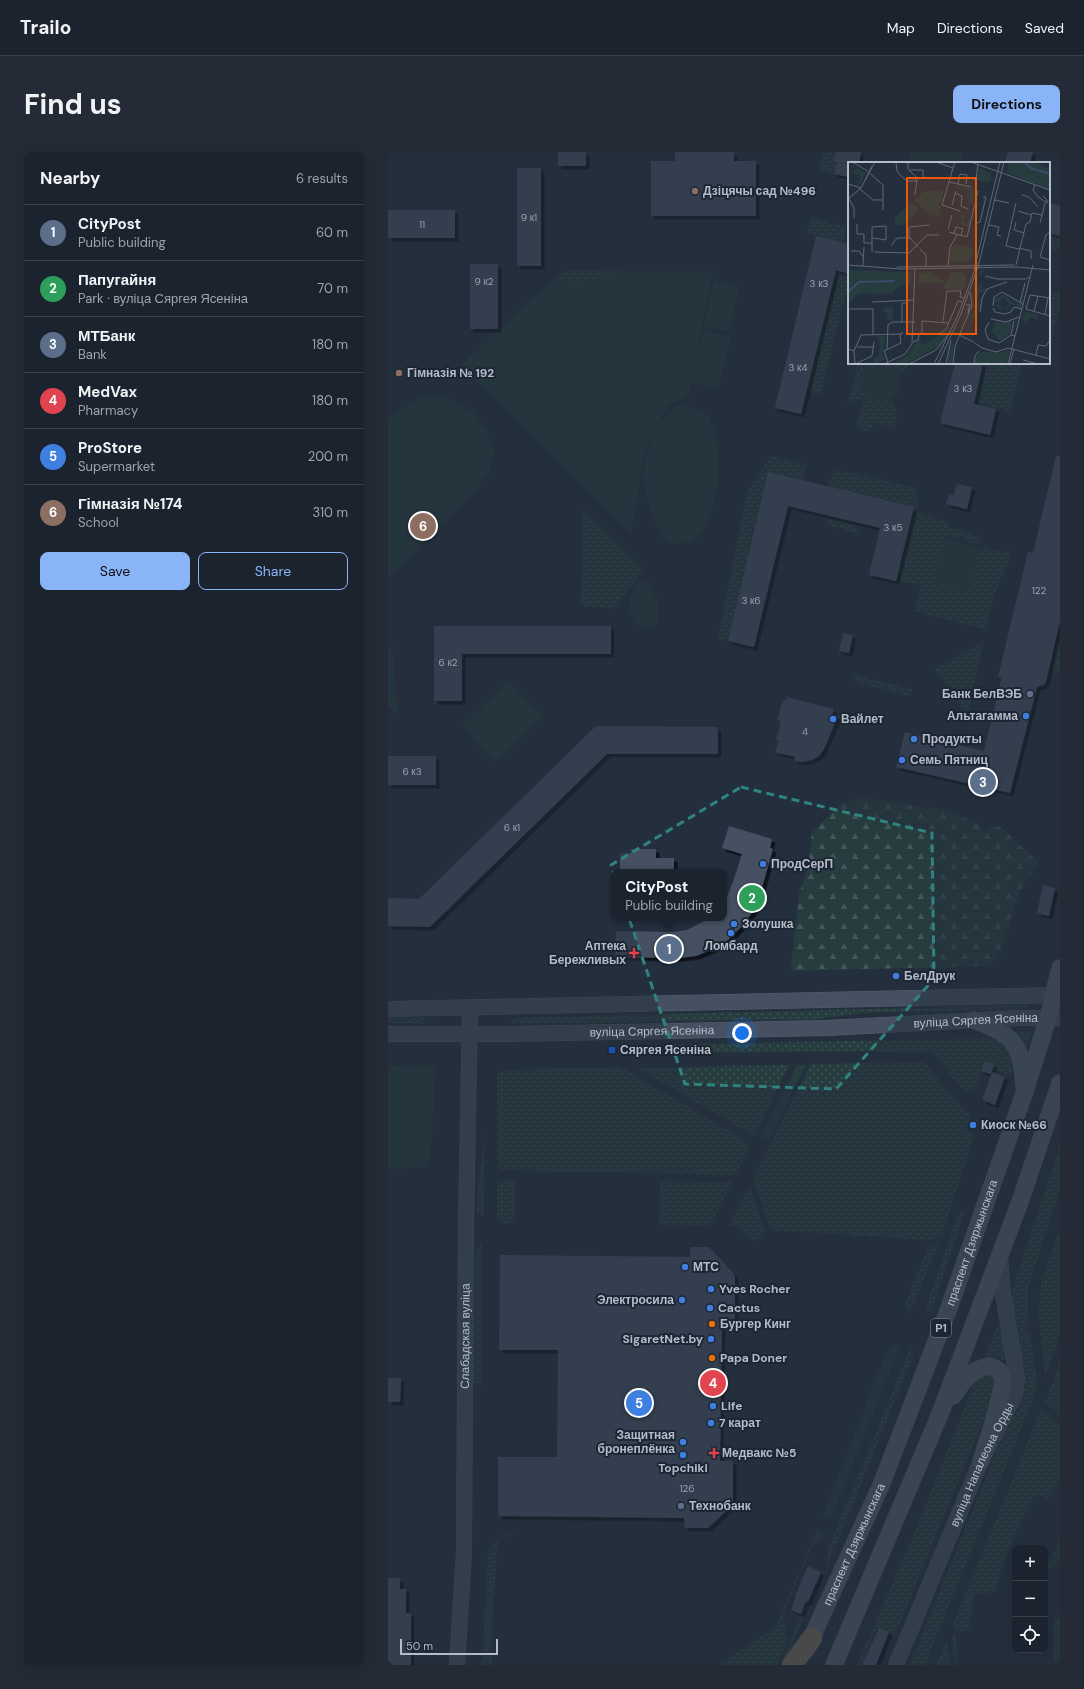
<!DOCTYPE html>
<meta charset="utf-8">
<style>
:root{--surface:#1b232e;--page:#242b36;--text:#f1f3f6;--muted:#a0a4aa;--line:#39404a;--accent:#8ab4f8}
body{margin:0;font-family:"DM Sans",sans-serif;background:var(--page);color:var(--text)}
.controls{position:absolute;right:12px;bottom:12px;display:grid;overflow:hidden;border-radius:8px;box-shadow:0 4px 16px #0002}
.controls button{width:36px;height:36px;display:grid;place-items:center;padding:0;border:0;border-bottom:1px solid var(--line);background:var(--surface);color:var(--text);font:20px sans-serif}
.scale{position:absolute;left:12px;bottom:10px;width:98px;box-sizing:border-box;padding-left:4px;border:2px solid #b4bcc9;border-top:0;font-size:11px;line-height:14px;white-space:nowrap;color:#b4bcc9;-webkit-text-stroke:3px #1d2633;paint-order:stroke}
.you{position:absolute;left:354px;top:881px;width:14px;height:14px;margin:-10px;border:3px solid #fff;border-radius:50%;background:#1a73e8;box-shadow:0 0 0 6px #1a73e833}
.badge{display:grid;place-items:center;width:26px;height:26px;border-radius:50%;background:var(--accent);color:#fff;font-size:13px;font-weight:700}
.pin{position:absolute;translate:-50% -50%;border:2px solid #fff;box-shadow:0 1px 4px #0006}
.popup{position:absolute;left:223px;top:717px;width:116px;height:52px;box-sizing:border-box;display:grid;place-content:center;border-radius:8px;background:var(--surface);filter:drop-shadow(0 1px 3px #0005);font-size:13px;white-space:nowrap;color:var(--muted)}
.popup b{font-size:15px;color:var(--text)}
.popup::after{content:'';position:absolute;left:50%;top:100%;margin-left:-8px;border:8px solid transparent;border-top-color:var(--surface)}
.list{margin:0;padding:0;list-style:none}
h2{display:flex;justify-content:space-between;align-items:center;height:52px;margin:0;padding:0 16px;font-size:17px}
h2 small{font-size:13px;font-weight:400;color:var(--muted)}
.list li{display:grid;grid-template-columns:26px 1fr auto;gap:12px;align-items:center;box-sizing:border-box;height:56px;padding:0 16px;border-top:1px solid var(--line)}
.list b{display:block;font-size:15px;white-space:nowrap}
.list p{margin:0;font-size:13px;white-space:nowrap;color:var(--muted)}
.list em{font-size:13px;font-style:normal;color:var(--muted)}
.actions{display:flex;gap:8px;padding:12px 16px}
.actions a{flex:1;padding:9px 0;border:1px solid var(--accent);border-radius:8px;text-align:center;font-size:14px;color:var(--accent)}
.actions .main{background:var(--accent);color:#111}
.icon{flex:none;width:22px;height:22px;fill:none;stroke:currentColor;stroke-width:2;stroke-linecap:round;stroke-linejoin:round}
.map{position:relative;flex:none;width:672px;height:1513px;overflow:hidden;border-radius:8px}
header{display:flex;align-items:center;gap:24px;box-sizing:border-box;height:56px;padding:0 20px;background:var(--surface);border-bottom:1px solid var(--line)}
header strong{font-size:19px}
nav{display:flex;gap:22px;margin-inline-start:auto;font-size:14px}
.intro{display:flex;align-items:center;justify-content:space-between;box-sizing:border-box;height:96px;padding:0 24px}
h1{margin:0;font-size:28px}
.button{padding:10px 18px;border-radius:8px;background:var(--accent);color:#111;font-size:14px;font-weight:700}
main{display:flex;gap:24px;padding:0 24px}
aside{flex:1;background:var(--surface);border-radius:8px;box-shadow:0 4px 16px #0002}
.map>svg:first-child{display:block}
</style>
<header>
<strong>Trailo</strong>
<nav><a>Map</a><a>Directions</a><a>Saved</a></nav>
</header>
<div class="intro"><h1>Find us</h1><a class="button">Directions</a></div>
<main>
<aside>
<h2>Nearby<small>6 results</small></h2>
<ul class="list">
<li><span class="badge" style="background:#5c6f8a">1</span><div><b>CityPost</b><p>Public building</p></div><em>60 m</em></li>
<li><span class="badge" style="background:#2e9e5b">2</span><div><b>Папугайня</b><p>Park · вуліца Сяргея Ясеніна</p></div><em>70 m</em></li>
<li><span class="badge" style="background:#5c6f8a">3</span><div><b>МТБанк</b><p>Bank</p></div><em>180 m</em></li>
<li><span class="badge" style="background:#e0444e">4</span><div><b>MedVax</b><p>Pharmacy</p></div><em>180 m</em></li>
<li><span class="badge" style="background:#3f7fe0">5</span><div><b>ProStore</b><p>Supermarket</p></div><em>200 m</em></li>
<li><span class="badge" style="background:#8d6e63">6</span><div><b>Гімназія №174</b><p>School</p></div><em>310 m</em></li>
</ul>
<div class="actions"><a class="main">Save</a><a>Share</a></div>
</aside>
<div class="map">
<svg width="672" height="1513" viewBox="0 0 672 1513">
<defs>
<pattern id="grass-dots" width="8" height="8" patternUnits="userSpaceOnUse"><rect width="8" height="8" fill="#263c3f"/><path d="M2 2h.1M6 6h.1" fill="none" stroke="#435659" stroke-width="1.8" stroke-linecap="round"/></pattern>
<pattern id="forest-firs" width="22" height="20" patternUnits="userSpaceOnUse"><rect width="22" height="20" fill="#263c3f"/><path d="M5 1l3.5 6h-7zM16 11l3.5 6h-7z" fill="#435659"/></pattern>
<filter id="shadow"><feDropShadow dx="3.5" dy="3.5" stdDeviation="0" flood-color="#0009"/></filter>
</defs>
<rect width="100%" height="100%" fill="#242f3e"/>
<!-- grass -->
<g fill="url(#grass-dots)">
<path d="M436 0H448L446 9 449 10 446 22 431 17Z"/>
<path d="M423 65 458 75 455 91 419 81Z"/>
<path d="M661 81 672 84V97L661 99Z"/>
<path d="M177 118 242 119 192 131 165 128Z"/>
<path d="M448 118 461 122V130L433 243 419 239Z"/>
<path d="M665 140 672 142V156L661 199V167Z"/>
<path d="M470 211H482C458 228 478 261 504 246L509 264 507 276 485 270 482 280 468 276 476 244 459 253Z"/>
<path d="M501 211H521L519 217 511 222 507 215Z"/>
<path d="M597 211H641L632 216 622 260 587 250Z"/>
<path d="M382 304 418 313 414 329 380 321 340 489 330 487 359 340Z"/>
<path d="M445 317 528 336 531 361 561 370 560 375 594 384 589 392 581 390 579 387 571 384 569 387 558 384 547 432 581 441 591 396 624 400 604 449 597 477 526 459 534 432 508 429 525 355 440 335Z"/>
<path d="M194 356 256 417 224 458 217 455 193 454Z"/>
<path d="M438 366 473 376 471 382 441 374Z"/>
<path d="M672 482V521L664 519Z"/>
<path d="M595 490 580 564 547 517Z"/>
<path d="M466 522 524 537 522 544 464 529Z"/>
<path d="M639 853V857L473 861 429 867 123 872 124 866Z"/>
<path d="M0 866H36L37 872 0 871Z"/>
<path d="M640 879 643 883 638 899 625 880Z"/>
<path d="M605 886 617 891 627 911 623 924 604 917 606 912 597 909 587 938 583 940H576L544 899 270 901V893Z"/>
<path d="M536 910 582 964 578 980 587 981 554 1084 541 1088 383 1078 365 1027 423 912Z"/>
<path d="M401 913 366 984 250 916Z"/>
<path d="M233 915 355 987 362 996 348 1023 110 1018 109 928V921L113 918Z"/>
<path d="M97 981 96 1064 89 1061V1044Z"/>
<path d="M672 993V1036L640 1137V1157L641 1171 638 1172 639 1182H642L649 1228V1238L537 1513H522L631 1244 623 1148 624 1138Z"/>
<path d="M115 1029H127V1071H115L111 1069 109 1064V1034L111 1031Z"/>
<path d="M272 1029 344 1030 322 1074 271 1073Z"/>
<path d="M362 1034 377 1080C375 1086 371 1090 364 1088L362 1085H359L351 1074H341Z"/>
<path d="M578 1058 544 1157 540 1160 535 1162 569 1065 571 1061Z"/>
<path d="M672 1076V1183L657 1226 650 1155 654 1127Z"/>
<path d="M94 1090V1234L85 1230 87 1101Z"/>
<path d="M551 1091 522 1161 518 1158 517 1152 540 1094Z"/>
<path d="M609 1173H613L619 1209 607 1205H597Z"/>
<path d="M523 1194 526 1200 525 1205 438 1418 440 1397Z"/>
<path d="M672 1209V1264L657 1250Z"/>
<path d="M604 1218 608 1237 507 1483 489 1475 473 1513H469L528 1377 587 1229 590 1224Z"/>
<path d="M654 1255 672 1273V1327L659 1348 649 1343H648C628 1373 617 1407 607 1441L586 1442 581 1478 567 1480 566 1470Z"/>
<path d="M429 1378 437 1380 434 1386 424 1394 395 1462 399 1490 389 1513H330L387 1476Z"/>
<path d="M119 1381H126L112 1386 110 1390 105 1453 104 1513H94L100 1402C105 1393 109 1386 119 1381Z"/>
<path d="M672 1386V1404L666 1417 661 1418 657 1423 660 1411Z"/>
<path d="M408 1445 422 1451 395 1513H392L417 1453 407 1449Z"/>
<path d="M672 1462V1511L666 1509 665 1467 671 1464Z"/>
<path d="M564 1482H568L570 1513H567Z"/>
<path d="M559 1488 563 1513H548Z"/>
</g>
<!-- forest -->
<path fill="url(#forest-firs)" d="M474 645 560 659 589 671 597 680 602 674 613 675 651 711 632 738 615 795 611 804 606 810 595 814 406 819 403 816 411 742 420 717 424 681 451 653Z"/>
<!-- park -->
<g fill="#263c3f">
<path d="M523 0H575L572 11H521Z"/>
<path d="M242 119H325L305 219 316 178 343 185 330 237 303 231 299 245C292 250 284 249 278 256L256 301 243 383 73 213 165 128 192 131Z"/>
<path d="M326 129 351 134 342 180 316 174Z"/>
<circle cx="492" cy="230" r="20"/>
<path d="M44 243 66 249 85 260 99 280 106 301 100 322 81 346 0 428V267L24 249Z"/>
<path d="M290 252 300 253 321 264 328 282 330 310V331L324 357 314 380 302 390 286 392 279 391 267 371 259 348 255 319 262 294 271 272Z"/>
<path d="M557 387 591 396 581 441 547 432Z"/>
<path d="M252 429 261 431C268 446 278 462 265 477L251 475C238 456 238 447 252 429Z"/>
<path d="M4 492 10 562 0 554V497Z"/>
<path d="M121 529 155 565 107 609 74 573Z"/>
<path d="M48 913 43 997 40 1015 0 1017V914Z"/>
<path d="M409 913H418L379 990 372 986Z"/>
<path d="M513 1193 443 1366 435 1363 497 1204 503 1195Z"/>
</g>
<!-- building -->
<g fill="#455162" filter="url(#shadow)">
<rect x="170" y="0" width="28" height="14"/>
<path d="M287 0H346V9H368V64H263V9H287Z"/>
<path d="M448 0H473L471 11H461V25L446 22 449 10 446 9Z"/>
<path d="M620 0H645L642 11H617Z"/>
<rect x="129" y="16" width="24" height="98"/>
<path d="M661 51 672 53V84L661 81Z"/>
<rect x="0" y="58" width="67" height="28"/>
<path d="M428 84 461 92V122L448 118 413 262 387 256Z"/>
<rect x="82" y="112" width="28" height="65"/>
<path d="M567 211H595L586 252 608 257 602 283 552 271Z"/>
<path d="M668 304H672V469L658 530 656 533 649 535 622 641 508 615 517 580 596 599 614 525H610L640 400 645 401Z"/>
<path d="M380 320 526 355 508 429 481 423 492 376 400 354 366 495 340 489Z"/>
<path d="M569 332 584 335 579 357 558 352 561 342 566 343Z"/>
<path d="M46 474H223V502H74V549H46Z"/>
<path d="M455 481 465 483 461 501 451 499Z"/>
<path d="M399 545 446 557 444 563 450 564 436 597 431 604 424 608 415 610 406 609 407 605 387 600 391 589 388 588 393 569 389 568 395 548 398 549Z"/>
<path d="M208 574 330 575V602H219L42 775 0 774V746L31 747Z"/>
<rect x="0" y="604" width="48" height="29"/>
<path d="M341 674 384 687 382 696 385 697 373 739 366 758 354 774 341 787 325 797 308 804 292 806 227 805 228 779 285 780 299 778 322 766H336V752L345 730 354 702 334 696Z"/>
<path d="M242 697H268V706H286V720H232V701H242Z"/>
<path d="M655 733 667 736 661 764 649 761Z"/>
<path d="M597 909 606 912 603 922 593 919Z"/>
<path d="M604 920 617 925 607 953 594 948Z"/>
<path d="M302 1095H321L347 1123V1167L334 1168 332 1309H345V1353L320 1376H297L296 1366 110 1364V1305H169L170 1198H111L112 1103 302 1105Z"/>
<path d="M0 1226H13L12 1250H0Z"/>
<path d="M420 1414 433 1420 420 1450 418 1449 413 1462 403 1458 408 1445 407 1444Z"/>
<path d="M0 1426H12V1437H18V1461H23V1513H0Z"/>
<path d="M491 1476 501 1480 488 1513H474Z"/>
</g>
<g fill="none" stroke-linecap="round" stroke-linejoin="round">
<defs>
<g id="secondary">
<path d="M0 857 672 843"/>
<path id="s1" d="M0 882H119L439 876 630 866H672"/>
<path id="s2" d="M69 1513 76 1400 78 1073 82 855"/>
<path id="s3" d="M508 1513 593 1309 627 1242 629 1226 615 1142 612 1104"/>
</g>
<g id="primary">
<path d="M586 868C625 883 634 891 636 934"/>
<path d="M565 1244C576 1229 581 1218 601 1214 607 1216 613 1218 614 1225 617 1238 598 1293 593 1309"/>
<path id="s4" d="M418 1498 494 1331 561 1156 636 942 660 866 672 816"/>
<path d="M446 1513 552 1262 633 1047 672 931"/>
</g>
<path id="highway" d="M404 1513 424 1486"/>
</defs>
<!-- secondary casing -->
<use href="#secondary" stroke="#565f6c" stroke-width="16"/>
<!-- primary casing -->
<use href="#primary" stroke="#414a57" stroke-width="18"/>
<!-- highway casing -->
<use href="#highway" stroke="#434c59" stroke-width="21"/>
<!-- secondary -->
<use href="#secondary" stroke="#465061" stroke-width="15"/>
<!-- primary -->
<use href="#primary" stroke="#56606e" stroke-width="17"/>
<!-- highway -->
<use href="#highway" stroke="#746855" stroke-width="20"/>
</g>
<!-- marked area -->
<path d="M0 0H672V1513H0ZM353 635 544 681 546 827 448 937 297 932 223 713Z" fill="#242f3e" fill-opacity=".55" fill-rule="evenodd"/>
<path fill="none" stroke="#308480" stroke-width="3" stroke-dasharray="8 5" stroke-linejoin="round" d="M353 635 544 681 546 827 448 937 297 932 223 713Z"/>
<!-- markers -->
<g fill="#8d6e63" stroke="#1d2633" stroke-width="1.5">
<circle cx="307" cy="39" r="4"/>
<circle cx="11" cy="221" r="4"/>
</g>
<g fill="#5c6f8a" stroke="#1d2633" stroke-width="1.5">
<circle cx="642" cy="542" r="4"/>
<circle cx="293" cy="1354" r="4"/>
</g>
<g fill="#3f7fe0" stroke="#1d2633" stroke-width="1.5">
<circle cx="638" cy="564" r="4"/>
<circle cx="445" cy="567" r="4"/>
<circle cx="526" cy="587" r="4"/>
<circle cx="514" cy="608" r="4"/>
<circle cx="375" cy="712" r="4"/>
<circle cx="346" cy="772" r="4"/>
<circle cx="343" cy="781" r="4"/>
<circle cx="508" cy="824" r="4"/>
<circle cx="585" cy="973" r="4"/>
<circle cx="297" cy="1115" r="4"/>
<circle cx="323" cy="1137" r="4"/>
<circle cx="294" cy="1148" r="4"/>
<circle cx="322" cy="1156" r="4"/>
<circle cx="323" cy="1187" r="4"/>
<circle cx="325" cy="1254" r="4"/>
<circle cx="323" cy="1271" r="4"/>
<circle cx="295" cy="1290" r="4"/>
<circle cx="295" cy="1303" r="4"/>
</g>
<g fill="#e0444e" stroke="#1d2633" stroke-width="1.5">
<path d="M244 795h4v4h4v4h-4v4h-4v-4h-4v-4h4z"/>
<path d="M324 1295h4v4h4v4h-4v4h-4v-4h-4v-4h4z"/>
</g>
<rect fill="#1a4fb4" stroke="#1d2633" stroke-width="1.5" x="220" y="894" width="8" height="8" rx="2"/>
<g fill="#e8710a" stroke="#1d2633" stroke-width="1.5">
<circle cx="324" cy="1172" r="4"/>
<circle cx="324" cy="1206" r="4"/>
</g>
<g text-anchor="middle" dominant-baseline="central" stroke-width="4" stroke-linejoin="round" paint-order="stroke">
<!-- number labels -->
<g font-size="10" fill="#98a1af">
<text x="141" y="65">9 к1</text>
<text x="34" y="72">11</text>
<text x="96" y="129">9 к2</text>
<text x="431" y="131">3 к3</text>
<text x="410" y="215">3 к4</text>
<text x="575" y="236">3 к3</text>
<text x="505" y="375">3 к5</text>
<text x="651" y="438">122</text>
<text x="363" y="448">3 к6</text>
<text x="60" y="510">6 к2</text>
<text x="417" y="579">4</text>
<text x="24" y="619">6 к3</text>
<text x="124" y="675">6 к1</text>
<text x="299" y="1336">126</text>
</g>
<!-- shield labels -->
<rect fill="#1d2633" stroke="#878f9c" stroke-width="1" x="543" y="1167" width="20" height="18" rx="3"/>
<g font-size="11" font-weight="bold" fill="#b4bcc9">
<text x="553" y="1176">Р1</text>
</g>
<!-- poi labels -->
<g font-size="12" font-weight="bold" fill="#b4bcc9" stroke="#1d2633" text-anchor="start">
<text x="315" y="39">Дзіцячы сад №496</text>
<text x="19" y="221">Гімназія № 192</text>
<text x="634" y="542" text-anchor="end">Банк БелВЭБ</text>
<text x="630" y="564" text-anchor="end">Альтагамма</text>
<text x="453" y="567">Вайлет</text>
<text x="534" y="587">Продукты</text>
<text x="522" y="608">Семь Пятниц</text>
<text x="383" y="712">ПродСерП</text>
<text x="354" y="772">Золушка</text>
<text x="238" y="794" text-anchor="end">Аптека<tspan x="238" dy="14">Бережливых</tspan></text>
<text x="343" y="794" text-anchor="middle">Ломбард</text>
<text x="516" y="824">БелДрук</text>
<text x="232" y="898">Сяргея Ясеніна</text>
<text x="593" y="973">Киоск №66</text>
<text x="305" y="1115">МТС</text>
<text x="331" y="1137">Yves Rocher</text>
<text x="286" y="1148" text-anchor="end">Электросила</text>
<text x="330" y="1156">Cactus</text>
<text x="332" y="1172">Бургер Кинг</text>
<text x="315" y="1187" text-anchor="end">SigaretNet.by</text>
<text x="332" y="1206">Papa Doner</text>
<text x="333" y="1254">Life</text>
<text x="331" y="1271">7 карат</text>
<text x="287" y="1283" text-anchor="end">Защитная<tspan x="287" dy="14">бронеплёнка</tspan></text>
<text x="334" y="1301">Медвакс №5</text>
<text x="295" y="1316" text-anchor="middle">Topchiki</text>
<text x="301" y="1354">Технобанк</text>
</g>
<!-- street labels -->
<g font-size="12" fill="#b4bcc9" stroke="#1d2633">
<text stroke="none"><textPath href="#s1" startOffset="588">вуліца Сяргея Ясеніна</textPath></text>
<text stroke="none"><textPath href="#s1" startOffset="264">вуліца Сяргея Ясеніна</textPath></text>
<text stroke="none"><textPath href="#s4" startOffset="440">праспект Дзяржынскага</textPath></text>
<text stroke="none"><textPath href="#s2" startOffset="329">Слабадская вуліца</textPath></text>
<text stroke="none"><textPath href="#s3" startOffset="218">вуліца Напалеона Орды</textPath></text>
<text stroke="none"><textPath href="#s4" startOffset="116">праспект Дзяржынскага</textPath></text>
</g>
</g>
<!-- overview -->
<g transform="translate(460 10)">
<rect width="202" height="202" fill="#242f3e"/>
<path d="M160 0H174L181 11 202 21V25L176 16 202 25V27L159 11ZM130 6 143 11V18L139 21 129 18V12L134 11 130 9ZM110 24 126 27 125 32 129 30 123 43 120 41 121 28 109 26ZM105 48 120 55H116L115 60 119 61 120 57H123L120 65 113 63V52ZM137 107 134 113H131L125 133 126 144 114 174 124 144 123 133 132 108ZM83 110 96 118 95 121H70L71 111ZM103 110H114L119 115 113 136 115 128 94 127ZM132 120 135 125 133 128 136 126 138 127 134 131 132 130 127 142 126 132ZM156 132 165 141 174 142 173 146 162 142 160 147H149L150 139 146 141 147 137ZM155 135 161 142 158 148 150 142ZM131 134 132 147 127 146 130 149 116 175ZM120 143 122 144 106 175 104 202H99L103 183ZM103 158 99 174 91 184 58 202H44L60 193 72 173 73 183H75L99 168ZM164 158 162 170 152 179 143 169 147 163 145 161ZM29 174H38L34 193 38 197 26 202H22L26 201V196L31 194 32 180ZM162 187 159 202H127V197L133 190 151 191Z" fill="#263c3f" fill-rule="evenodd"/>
<path d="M173 0H187L202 7V21L181 11ZM108 82 122 85 126 89 121 99 101 100 103 86Z" fill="#263c3f"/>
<path d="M4 3 18 11 11 24 7 22H10L13 14 4 10 8 7 7 4 4 7ZM92 28 95 30 93 40 89 41 93 45 92 53 88 56 85 50 84 55 66 38 76 29ZM63 41 69 45V49L56 63 49 64 46 60 47 55ZM0 108 64 110 63 121 47 127 44 132 11 131 0 142ZM38 145 45 146V158L40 159 39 150H34ZM176 149 190 153 189 157 183 155 178 160 174 158Z" fill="#263c3f"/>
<path fill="none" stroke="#394c67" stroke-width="2" d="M176 0 183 6 202 12M0 130 11 120 47 119"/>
<path fill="none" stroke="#5e6776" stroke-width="1" d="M4 0 18 8 35 23V48M48 0 49 9 54 15 59 19H69M60 0V7L69 16 67 33M88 0 105 6 107 0M123 0 202 28M105 6 94 43 112 49M62 8H75V16H69M125 17H128L130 2M17 18 24 4M101 20 123 25M0 22 13 26M110 22 112 12 119 13 118 22M187 23 185 28 189 34 199 41V38L195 34M12 27 25 38H34M107 31 114 34 113 44 120 47M174 33 181 35 190 45M0 37 13 26 27 0M1 37 6 46V56M147 38 161 41M168 41 158 84 171 87M104 43 108 29M170 49 183 53M168 60 166 68 176 71M129 61 132 60 138 35H135M192 61 197 41M9 62V72H16V81H24V90M141 63 151 65 149 73 153 74M100 67 104 53M101 70 119 75 130 29M202 70 198 73 192 95 202 98M106 71 108 65 115 67 113 73M24 81V65L38 64V78L25 76M43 84 49 76H63M70 85 61 75V65L81 63M171 86 183 89V97M72 87 78 93V104M3 89H11L16 96M26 90 61 91 79 73H91M0 103 53 107 170 105 202 108M100 103 102 85 110 72M168 103 178 62 182 60 184 51 194 53M15 104 16 85M49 105 166 103M137 114 149 117H178L181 115M202 136 182 133 178 147 202 154M24 140 66 138M172 141 177 121M118 143 122 142 120 151M145 144 146 135 154 130 175 142M145 146 147 150 156 152 163 150 166 145 174 147M0 147H25V173M186 149 190 134M132 150 134 136 139 127 159 120M197 152 200 136M143 157 158 160 171 155M95 159 99 129H113L112 135 116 136M54 160V141H59M141 160 137 168 140 177 151 181 163 173 167 174M74 171V159L101 161M111 173 126 180M163 173 166 159M65 180 70 178 71 172H91L98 167 110 139 114 140M127 181 134 186 148 190 160 186 202 197M9 185H26M0 187 6 189 7 201M39 187 40 163 44 160H67M6 189 13 173 54 172V170M188 193 190 183 198 184 202 178M175 198 190 202M40 200 36 189 53 181 52 172M7 202 24 194 26 180M36 202 57 192 64 182 67 106M61 202 88 188 103 169M86 202 110 153 125 113 152 0M90 202 113 152 130 105 156 0M98 202 103 178M105 202 107 184 124 143 122 130M126 202 127 194 131 189M160 202 185 103M162 202 166 187"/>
<path fill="#e8590c" fill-opacity="0.15" stroke="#e8590c" stroke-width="2" d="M59 16H128V172H59Z"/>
<rect width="202" height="202" fill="none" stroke="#b4bcc9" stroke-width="2"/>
</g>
</svg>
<div class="controls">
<button>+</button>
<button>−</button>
<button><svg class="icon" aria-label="locate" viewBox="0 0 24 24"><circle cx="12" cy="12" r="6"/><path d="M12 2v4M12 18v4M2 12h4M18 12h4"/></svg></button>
</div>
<div class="scale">50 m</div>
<div class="you"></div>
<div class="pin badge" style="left:281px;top:797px;background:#5c6f8a">1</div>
<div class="popup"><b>CityPost</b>Public building</div>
<div class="pin badge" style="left:364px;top:746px;background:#2e9e5b">2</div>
<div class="pin badge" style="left:595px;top:630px;background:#5c6f8a">3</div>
<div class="pin badge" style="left:325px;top:1231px;background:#e0444e">4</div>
<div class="pin badge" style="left:251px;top:1251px;background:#3f7fe0">5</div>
<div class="pin badge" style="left:35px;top:374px;background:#8d6e63">6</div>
</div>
</main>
